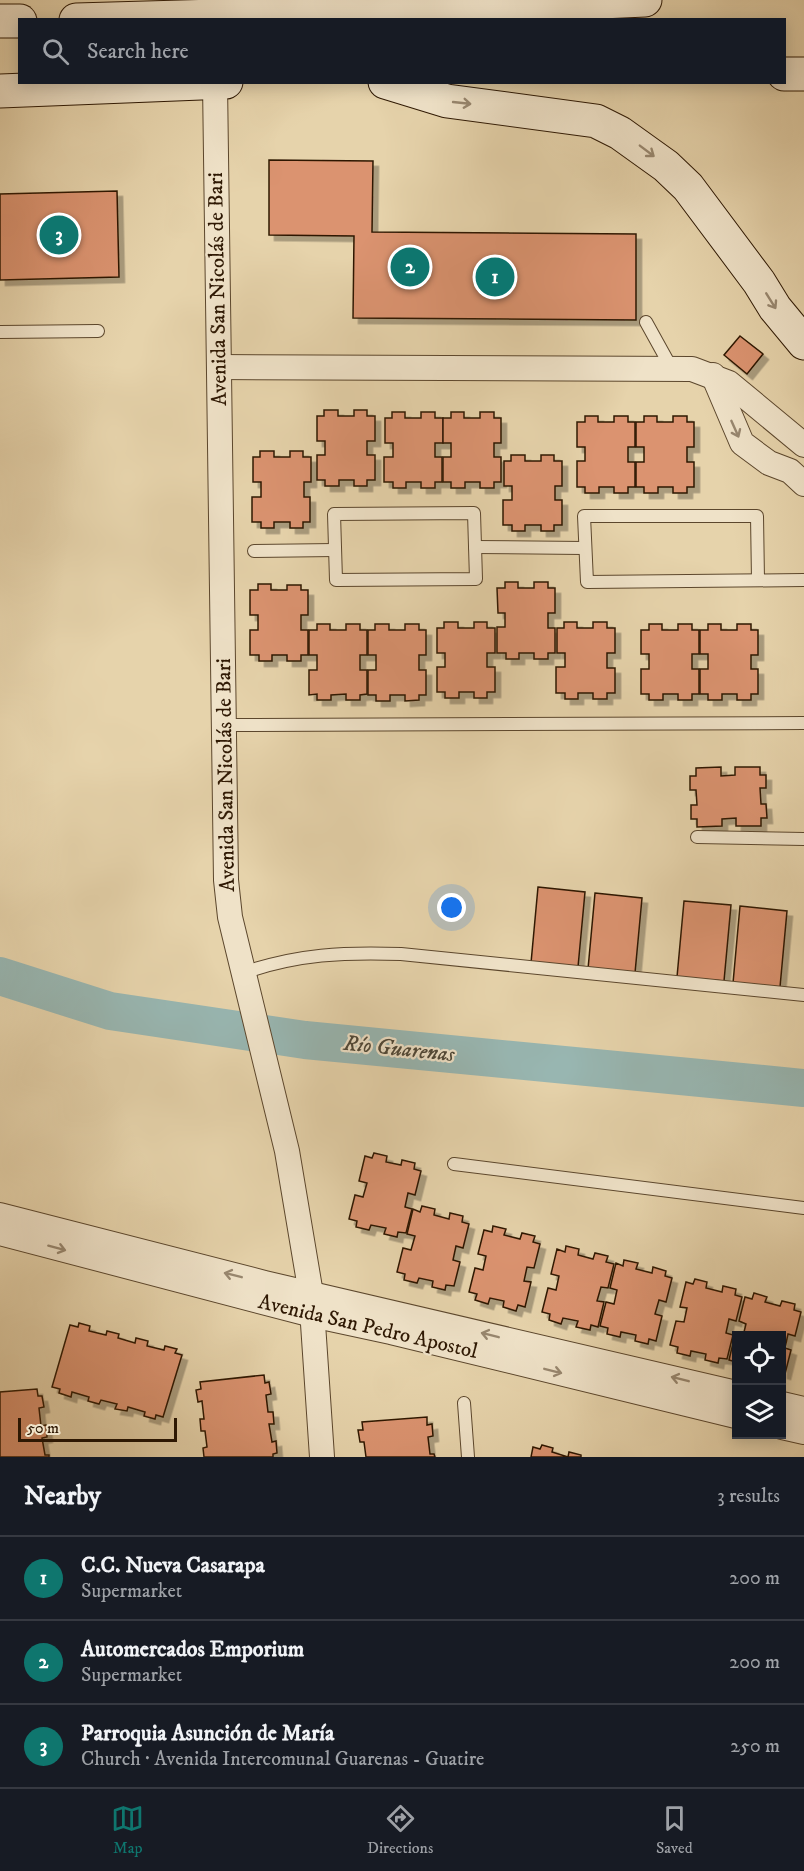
<!DOCTYPE html>
<meta charset="utf-8">
<style>
:root{--surface:#171b24;--page:#20242c;--text:#f1f3f6;--muted:#9ea1a6;--line:#363941;--accent:#0f766e}
body{margin:0;font-family:"IM FELL DW Pica",serif;background:var(--page);color:var(--text)}
.controls{position:absolute;right:18px;bottom:18px;display:grid;overflow:hidden;border-radius:0px;box-shadow:0 3px 15px #0003}
.controls button{width:54px;height:54px;display:grid;place-items:center;padding:0;border:0;border-bottom:2px solid var(--line);background:var(--surface);color:var(--text);font:30px sans-serif}
.scale{position:absolute;left:18px;bottom:15px;width:159px;box-sizing:border-box;padding-left:6px;border:3px solid #2e1803;border-top:0;font-size:16px;line-height:21px;white-space:nowrap;color:#2e1803;-webkit-text-stroke:4px #efe2c8;paint-order:stroke}
.you{position:absolute;left:452px;top:908px;width:21px;height:21px;margin:-15px;border:4px solid #fff;border-radius:50%;background:#1a73e8;box-shadow:0 0 0 9px #1a73e833}
.badge{display:grid;place-items:center;width:39px;height:39px;border-radius:50%;background:var(--accent);color:#fff;font-size:20px;font-weight:700}
.pin{position:absolute;translate:-50% -50%;border:3px solid #fff;box-shadow:0 2px 6px #0006}
.list{margin:0;padding:0;list-style:none}
h2{display:flex;justify-content:space-between;align-items:center;height:78px;margin:0;padding:0 24px;font-size:26px}
h2 small{font-size:20px;font-weight:400;color:var(--muted)}
.list li{display:grid;grid-template-columns:39px 1fr auto;gap:18px;align-items:center;box-sizing:border-box;height:84px;padding:0 24px;border-top:2px solid var(--line)}
.list b{display:block;font-size:22px;white-space:nowrap}
.list p{margin:0;font-size:20px;white-space:nowrap;color:var(--muted)}
.list em{font-size:20px;font-style:normal;color:var(--muted)}
.icon{flex:none;width:33px;height:33px;fill:none;stroke:currentColor;stroke-width:2;stroke-linecap:round;stroke-linejoin:round}
.map{position:relative;flex:none;width:804px;height:1457px;overflow:hidden}
.search{position:absolute;background:var(--surface);box-shadow:0 3px 15px #0003;left:18px;right:18px;top:18px;height:66px;display:flex;align-items:center;gap:15px;box-sizing:border-box;padding:0 21px;border-radius:0px;color:var(--muted);font-size:22px}
.sheet{height:330px;background:var(--surface)}
nav{display:flex;justify-content:space-around;align-items:center;box-sizing:border-box;height:84px;border-top:2px solid var(--line);background:var(--surface);font-size:16px;color:var(--muted)}
nav a{display:grid;justify-items:center;gap:3px}
nav .on{color:var(--accent)}
.map>svg:first-child{display:block}
</style>
<div class="map">
<svg width="804" height="1457" viewBox="0 0 804 1457">
<defs>
<filter id="shadow"><feDropShadow dx="5.5" dy="5.5" stdDeviation="0" flood-color="#0004"/></filter>
</defs>
<rect width="100%" height="100%" fill="#e6d3ab"/>
<filter id="stains"><feTurbulence type="fractalNoise" baseFrequency=".00333" numOctaves="4"/><feColorMatrix values="0 0 0 0 .2 0 0 0 0 .09 0 0 0 0 .02 0 0 0 .5 -.17"/></filter>
<radialGradient id="worn" r=".72"><stop offset=".6" stop-color="#630" stop-opacity="0"/><stop offset="1" stop-color="#630" stop-opacity=".3"/></radialGradient>
<g fill="none" stroke-linecap="round" stroke-linejoin="round">
<!-- river -->
<path stroke="#98b6b1" stroke-width="38" d="M0 976 110 1011 305 1040 804 1088"/>
</g>
<!-- building -->
<g fill="#db936f" stroke="#2e1803" stroke-width="1.5" filter="url(#shadow)">
<path d="M269 160 373 161 372 232 636 234V320L353 318 354 236 269 235Z"/>
<path d="M117 191 119 277 0 280V194Z"/>
<path d="M740 336 763 354 747 374 724 355Z"/>
<path d="M324 410H338V416H354V410H367V416H375V441H367V455H375V480H367V486H354V480H339V486H325V480H317V455H325V441H317V416H324Z"/>
<path d="M392 412H405V418H421V412H435V418H443V443H435V457H442V482H435V488H421V482H406V488H393V482H384V457H393V443H385V418H392Z"/>
<path d="M451 412H464V418H480V412H494V418H501V443H494V457H501V482H494V488H480V482H465V488H451V482H443V457H451V443H443V418H451Z"/>
<path d="M585 416H598V422H614V416H628V422H635V447H628V462H635V487H628V493H614V487H599V493H585V487H577V461H585V447H577V422H585Z"/>
<path d="M644 416H657V422H673V416H687V422H694V447H687V462H694V487H687V493H673V487H658V493H644V487H636V462H644V447H636V422H644Z"/>
<path d="M260 451H274V457H290V451H303V457H311V482H304V497H310V522H303V528H290V522H274V528H261V522H252V497H261V482H253V457H260Z"/>
<path d="M511 455H525V461H541V455H554V461H562V486H555V500H562V525H554V531H541V525H525V531H512V525H503V500H512V486H504V461H511Z"/>
<path d="M505 582H518V588H534V582H548V588H555V613H548V628H555V653H548V659H534V653H519V659H506V653H497V627H505V613H498L497 588H505Z"/>
<path d="M258 584H271V590H287V585H301V590H308V615H301V630H308V655H301V661H287V655H272V661H259V655H250V630H258V615H250V590H258Z"/>
<path d="M444 622H458V628H474V622H487V628H495V653H487V667H495V692H487V698H474V692H459V698H445V692H437V667H445V653H437V628H444Z"/>
<path d="M564 622H577V628H593V622H607V628H615V653H607V668H615V693H607V699H593V693H578V699H565V693H556V667H565V653H557V628H564Z"/>
<path d="M317 624H330V630H346V624H360V630H367V655H360V670H367V694L360 695V700H346V694L331 695V700H317V694L309 695V670H317V655H309V630H317Z"/>
<path d="M375 624H389V630H405V624H419V630H426V655H419V670H426V695H419V700L405 701V695H390V701H376V695H368V670H376V655H368V630H375Z"/>
<path d="M649 624H662V630H678V624H692V630H699V654H692V669H699V694H692V700H678V694H663V700H649V694H641V669H649V654H641V630H649Z"/>
<path d="M708 624H721V630H737V624H751V630H758V655H751V669H758V694H751V700H737V694H722V700H708V694H700V669H708V654H700V630H708Z"/>
<path d="M721 767V776L735 775V767H760V775H766V788H760L761 804H766L767 818H761V826H736V818L722 819V826L697 827V819H691V805H697L696 790H690V776H696V768Z"/>
<path d="M538 887 585 892 578 967 531 963Z"/>
<path d="M595 893 642 898 635 973 588 969Z"/>
<path d="M684 901 731 905 724 981 677 977Z"/>
<path d="M740 906 787 911 780 987 733 983Z"/>
<path d="M374 1153 387 1156 386 1162 401 1165 402 1160 415 1163 414 1169 421 1171 415 1195 408 1193 405 1207 412 1209 406 1233 398 1232 397 1237 384 1234 386 1228 371 1225 369 1230 356 1227 357 1221 349 1219 355 1195 363 1197 367 1183 359 1181 365 1156 372 1158Z"/>
<path d="M422 1206 435 1209 434 1215 449 1219 450 1213 463 1216 462 1222 469 1224 463 1248 456 1246 453 1260 460 1262 454 1286 446 1285 445 1290 432 1287 433 1281 419 1278 417 1283 404 1280 405 1274 397 1272 403 1248 411 1250 415 1236 407 1234 413 1209 420 1212Z"/>
<path d="M493 1226 506 1229 504 1235 520 1239 522 1233 535 1236 533 1242 540 1244 534 1268 527 1267 524 1281 531 1282 525 1307 518 1305 516 1311 503 1307 504 1301 490 1298 488 1304 475 1300 477 1294 469 1292 475 1268 483 1270 486 1256 478 1254 484 1230 492 1232Z"/>
<path d="M566 1246 579 1249 578 1255 593 1259 595 1253 608 1256 606 1262 614 1264 608 1288 601 1287 597 1301 604 1302 598 1327 591 1325 590 1330 576 1327 578 1321 563 1318 561 1324 549 1320 550 1314 542 1312 548 1288 556 1290 559 1276 551 1274 557 1249 565 1252Z"/>
<path d="M624 1260 638 1263 636 1269 652 1273 653 1267 666 1271 665 1276 672 1278 666 1302 659 1300 655 1314 662 1316 656 1341 649 1339 648 1344 635 1341 636 1335 621 1332 620 1337 607 1334 608 1328 600 1326 606 1302 614 1304 617 1290 610 1288 616 1263 623 1266Z"/>
<path d="M695 1279 707 1282 706 1288 722 1292 723 1286 736 1289 735 1295 742 1297 736 1321 729 1319 726 1333 733 1335 727 1359 719 1358 718 1363 705 1360 706 1354 691 1351 690 1356 677 1353 678 1347 670 1345 676 1321 684 1322 687 1308 680 1307 686 1282 693 1284Z"/>
<path d="M754 1293 767 1297 765 1302 780 1306 782 1301 795 1304 794 1310 801 1312 795 1336 788 1334 785 1348 791 1350 785 1374 782 1373V1336H743L746 1324 739 1321 745 1297 752 1299Z"/>
<path d="M79 1323 90 1326 89 1331 106 1335 107 1331 119 1334 118 1338 135 1343 136 1338 148 1341 147 1346 164 1350 165 1346 177 1349 175 1353 182 1355 163 1417 156 1415 155 1419 144 1416 145 1412 128 1407 127 1411 115 1409 117 1404 101 1400 99 1404 88 1401 89 1397 72 1392 71 1397 59 1393 60 1389 52 1387 70 1325 78 1327Z"/>
<path d="M735 1335 736 1336V1362L729 1360Z"/>
<path d="M264 1375 265 1383 269 1382 271 1394 266 1395 268 1412H273L274 1424H269L272 1442 276 1441 277 1453 273 1454V1457H204L203 1448 207 1447 205 1431H201L200 1419H204L202 1401 198 1402 196 1390 201 1389 200 1382Z"/>
<path d="M37 1389 38 1396H42L44 1407 39 1408 41 1426 46 1425 47 1437 42 1438 45 1455H49V1457H0V1392Z"/>
<path d="M427 1417V1425L432 1424 433 1436 428 1437 430 1454H434L435 1457H366L364 1442H360L358 1430H363L362 1422Z"/>
<path d="M542 1445 553 1448 552 1452 568 1457 569 1452 581 1455V1457H531L533 1447 540 1449Z"/>
</g>
<g fill="none" stroke-linecap="round" stroke-linejoin="round">
<defs>
<g id="lane">
<path d="M646 322 672 369"/>
<path d="M0 332 98 331"/>
<path d="M474 513 476 579 336 580 334 514Z"/>
<path d="M475 547 584 548"/>
<path d="M254 551 335 550"/>
<path d="M758 580 757 516H584L587 582 804 580"/>
<path d="M224 725 804 723"/>
<path d="M697 837 804 839"/>
<path d="M243 973C298 954 344 952 401 954L804 995"/>
<path d="M454 1164 804 1208"/>
<path d="M464 1403 468 1457"/>
</g>
<g id="street">
<path d="M215 83 226 880 230 917 287 1151 311 1294 322 1457"/>
<path d="M219 367 692 369 729 383 804 445"/>
<path d="M713 375 742 443 769 463 790 471 804 484"/>
<path d="M0 1215 265 1283 736 1393"/>
<path d="M0 1233 312 1315 391 1332 736 1416"/>
<path d="M782 1404 804 1409"/>
<path d="M782 1427 804 1432"/>
</g>
<g id="secondary">
<path d="M76 20 427 10 645 0"/>
<path d="M0 21H20"/>
<path d="M784 74H804"/>
<path d="M385 82 447 101 596 121 620 133 666 166 688 187 759 282 775 308 804 343"/>
<path d="M0 91 226 82"/>
</g>
</defs>
<!-- lane casing -->
<use href="#lane" stroke="#5c472d" stroke-width="14"/>
<!-- street casing -->
<use href="#street" stroke="#5c472d" stroke-width="26"/>
<!-- secondary casing -->
<use href="#secondary" stroke="#2e1803" stroke-width="35"/>
<!-- lane -->
<use href="#lane" stroke="#efe2c8" stroke-width="12"/>
<!-- street -->
<use href="#street" stroke="#efe2c8" stroke-width="24"/>
<!-- secondary -->
<use href="#secondary" stroke="#efe2c8" stroke-width="33"/>
</g>
<!-- one-way arrows -->
<defs><path id="oneway-shaft" d="M-6 0H5M1.5-3L5.5 0L1.5 3" fill="none" stroke-width="1.6" stroke-linecap="round" stroke-linejoin="round" transform="scale(1.5)"/></defs>
<g stroke="#98876f">
<use href="#oneway-shaft" transform="translate(462 103) rotate(6)"/>
<use href="#oneway-shaft" transform="translate(647 151) rotate(37)"/>
<use href="#oneway-shaft" transform="translate(771 301) rotate(58)"/>
<use href="#oneway-shaft" transform="translate(735 429) rotate(66)"/>
<use href="#oneway-shaft" transform="translate(57 1248) rotate(15)"/>
<use href="#oneway-shaft" transform="translate(233 1275) rotate(-166)"/>
<use href="#oneway-shaft" transform="translate(490 1335) rotate(-166)"/>
<use href="#oneway-shaft" transform="translate(553 1371) rotate(14)"/>
<use href="#oneway-shaft" transform="translate(680 1379) rotate(-166)"/>
</g>
<g text-anchor="middle" dominant-baseline="central" stroke-width="4.5" stroke-linejoin="round" paint-order="stroke">
<!-- street labels -->
<g font-size="21" fill="#2e1803" stroke="#efe2c8">
<text transform="translate(218 289) rotate(-91)">Avenida San Nicolás de Bari</text>
<text transform="translate(226 775) rotate(-91)">Avenida San Nicolás de Bari</text>
<text transform="translate(368 1327) rotate(13)">Avenida San Pedro Apostol</text>
</g>
<!-- water labels -->
<g font-size="22" font-style="italic" fill="#4e4737" stroke="#efe2c8">
<text transform="translate(399 1049) rotate(6)">Río Guarenas</text>
</g>
</g>
<rect width="100%" height="100%" filter="url(#stains)"/>
<rect width="100%" height="100%" fill="url(#worn)"/>
</svg>
<div class="controls">
<button><svg class="icon" aria-label="locate" viewBox="0 0 24 24"><circle cx="12" cy="12" r="6"/><path d="M12 2v4M12 18v4M2 12h4M18 12h4"/></svg></button>
<button><svg class="icon" aria-label="layers" viewBox="0 0 24 24"><path d="M12 4l9 5-9 5-9-5zM3 14l9 5 9-5"/></svg></button>
</div>
<div class="scale">50 m</div>
<div class="you"></div>
<div class="pin badge" style="left:495px;top:277px">1</div>
<div class="pin badge" style="left:410px;top:267px">2</div>
<div class="pin badge" style="left:59px;top:235px">3</div>
<div class="search"><svg class="icon" aria-label="search" viewBox="0 0 24 24"><circle cx="10" cy="10" r="6"/><path d="M15 15l6 6"/></svg>Search here</div>
</div>
<section class="sheet">
<h2>Nearby<small>3 results</small></h2>
<ul class="list">
<li><span class="badge">1</span><div><b>C.C. Nueva Casarapa</b><p>Supermarket</p></div><em>200 m</em></li>
<li><span class="badge">2</span><div><b>Automercados Emporium</b><p>Supermarket</p></div><em>200 m</em></li>
<li><span class="badge">3</span><div><b>Parroquia Asunción de María</b><p>Church · Avenida Intercomunal Guarenas - Guatire</p></div><em>250 m</em></li>
</ul>
</section>
<nav>
<a class="on"><svg class="icon" aria-label="map" viewBox="0 0 24 24"><path d="M3 6l6-2 6 2 6-2v14l-6 2-6-2-6 2zM9 4v14M15 6v14"/></svg>Map</a>
<a><svg class="icon" aria-label="directions" viewBox="0 0 24 24"><path d="M12 3l9 9-9 9-9-9zM9 14v-3h6M13 9l2 2-2 2"/></svg>Directions</a>
<a><svg class="icon" aria-label="saved" viewBox="0 0 24 24"><path d="M7 4h10v16l-5-4-5 4z"/></svg>Saved</a>
</nav>
